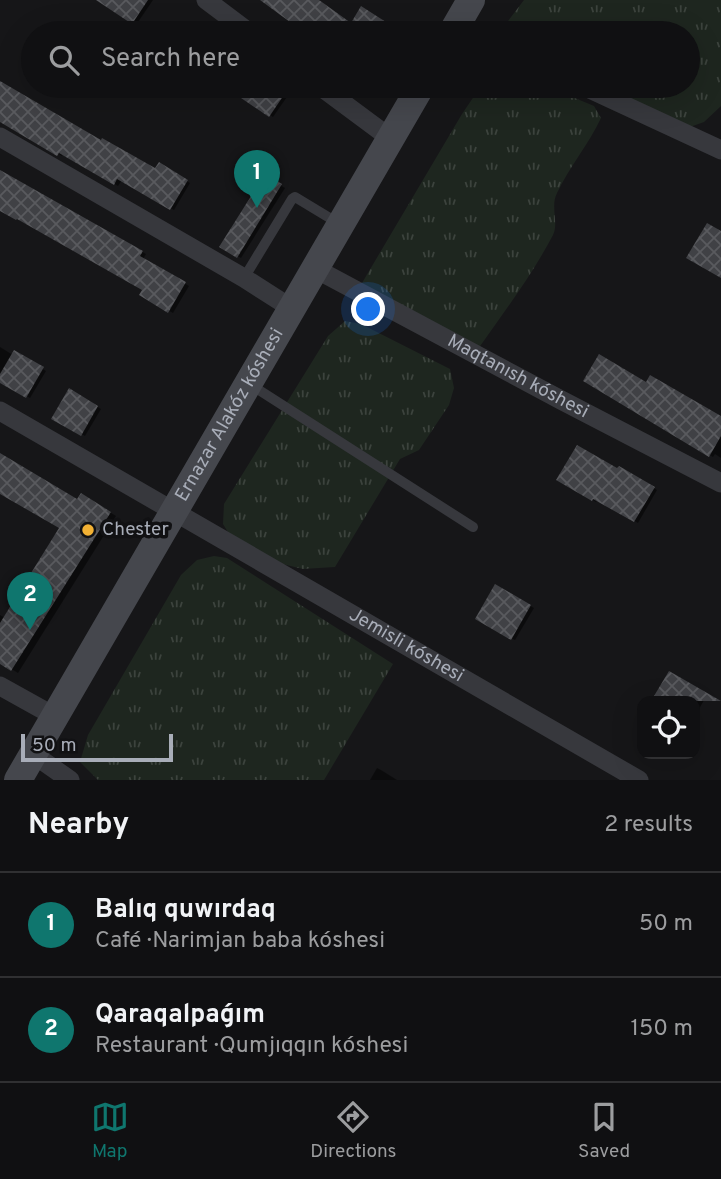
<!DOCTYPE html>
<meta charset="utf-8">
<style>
:root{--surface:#101012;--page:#19191b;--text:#f1f3f6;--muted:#9c9d9f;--line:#303032;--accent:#0f766e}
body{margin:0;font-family:Overpass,sans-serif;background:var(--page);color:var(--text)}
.controls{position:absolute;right:21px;bottom:21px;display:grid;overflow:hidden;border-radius:14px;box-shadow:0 7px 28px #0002}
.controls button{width:63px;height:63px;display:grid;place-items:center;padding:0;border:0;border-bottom:2px solid var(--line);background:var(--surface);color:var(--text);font:35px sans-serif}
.scale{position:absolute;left:21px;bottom:18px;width:152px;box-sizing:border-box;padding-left:7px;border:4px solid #a8adb8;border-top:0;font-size:19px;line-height:24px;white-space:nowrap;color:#a8adb8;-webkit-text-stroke:5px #111113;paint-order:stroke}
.you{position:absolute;left:369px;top:310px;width:24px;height:24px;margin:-18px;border:5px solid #fff;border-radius:50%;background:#1a73e8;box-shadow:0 0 0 10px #1a73e833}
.badge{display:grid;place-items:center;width:46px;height:46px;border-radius:50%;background:var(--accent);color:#fff;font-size:23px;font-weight:700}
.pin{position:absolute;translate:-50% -58px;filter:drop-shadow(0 2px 4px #0008)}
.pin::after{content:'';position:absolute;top:37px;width:24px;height:21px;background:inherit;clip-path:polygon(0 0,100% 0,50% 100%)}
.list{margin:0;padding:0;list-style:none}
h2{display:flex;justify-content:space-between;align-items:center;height:91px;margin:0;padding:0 28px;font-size:30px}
h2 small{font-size:23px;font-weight:400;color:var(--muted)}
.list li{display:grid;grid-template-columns:46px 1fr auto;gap:21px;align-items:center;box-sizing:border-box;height:105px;padding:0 28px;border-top:2px solid var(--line)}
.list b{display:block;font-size:26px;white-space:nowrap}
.list p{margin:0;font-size:23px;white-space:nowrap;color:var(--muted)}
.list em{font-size:23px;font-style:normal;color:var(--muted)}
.icon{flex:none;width:38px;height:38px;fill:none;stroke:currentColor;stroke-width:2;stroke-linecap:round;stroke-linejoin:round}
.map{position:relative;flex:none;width:721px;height:780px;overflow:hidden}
.search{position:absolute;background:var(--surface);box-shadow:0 7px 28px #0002;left:21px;right:21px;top:21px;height:77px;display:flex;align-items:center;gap:18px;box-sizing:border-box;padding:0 24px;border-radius:38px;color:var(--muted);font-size:26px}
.sheet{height:301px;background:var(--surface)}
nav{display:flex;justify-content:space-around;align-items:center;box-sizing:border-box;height:98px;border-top:2px solid var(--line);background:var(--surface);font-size:19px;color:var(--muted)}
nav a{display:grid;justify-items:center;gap:4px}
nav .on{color:var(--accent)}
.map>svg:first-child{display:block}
</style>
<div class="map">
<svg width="721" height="780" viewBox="0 0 721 780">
<defs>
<pattern id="grass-tufts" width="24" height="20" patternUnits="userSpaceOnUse" patternTransform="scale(1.75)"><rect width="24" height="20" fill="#1e261f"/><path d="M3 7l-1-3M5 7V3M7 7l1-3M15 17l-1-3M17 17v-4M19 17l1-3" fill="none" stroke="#3c433d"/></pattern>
<pattern id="building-cross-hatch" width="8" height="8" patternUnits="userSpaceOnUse" patternTransform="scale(1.75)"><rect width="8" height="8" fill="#404145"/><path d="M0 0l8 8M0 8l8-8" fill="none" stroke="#595a5e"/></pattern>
</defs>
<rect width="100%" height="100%" fill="#161618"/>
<!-- grass -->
<g fill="url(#grass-tufts)">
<path d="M524 0H721V106L704 122 687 128 599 86H688V33H507L505 25Z"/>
<path d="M481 86H546L594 106 601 118C589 144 569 167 557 193 550 206 559 223 553 235 532 275 504 312 478 349L362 283 462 114Z"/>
<path d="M345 321 361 324 450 369 454 388 449 405 419 450 400 459 335 567 303 569 274 562 231 537 223 524 224 504 328 336Z"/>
<path d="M214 556 227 558 393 664 324 780H98L80 762 88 735 181 575 197 560Z"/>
</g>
<!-- shadow -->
<g fill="#0007">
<path d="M109 0H153L136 25 106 5Z"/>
<path d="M0 83 156 171 159 165 190 183 174 210 122 180 118 186 63 153 62 156 0 120Z"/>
<path d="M230 86H284L291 91 273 117 243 97 244 96Z"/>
<path d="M0 172 146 254 143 259 189 286 173 313 141 295 144 290 0 209Z"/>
<path d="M265 176 285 188 241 258 222 247Z"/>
<path d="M0 347 13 355 15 352 46 371 30 398 0 381Z"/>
<path d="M586 381 647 385 721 419V458L715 454 713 457Z"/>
<path d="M70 391 101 409 85 436 54 418Z"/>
<path d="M0 455 78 501 82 495 116 516 18 673 0 662V615L5 618 62 528 0 492Z"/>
<path d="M620 468 657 490 638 523 598 499 596 502 559 480 618 471Z"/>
<path d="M496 586 534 608 515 640 477 619Z"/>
<path d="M669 673 707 695 695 716V701H653Z"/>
<path d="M377 768 381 770 397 780H370Z"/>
</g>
<!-- building -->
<g fill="url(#building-cross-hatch)">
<path d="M96 0H148L132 24Z"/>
<path d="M260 0H319L351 23 361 6 403 33H305Z"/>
<path d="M0 81 101 140 102 138 155 168 159 162 188 180 170 210 117 179 114 185 59 153 57 156 0 122Z"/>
<path d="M249 86H290L269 117 241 98Z"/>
<path d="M0 170 143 251 140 256 186 282 168 313 139 295 142 290 17 219 16 220 0 211Z"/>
<path d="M265 174 282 184 237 258 219 247Z"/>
<path d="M707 223 721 231V278L686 258Z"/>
<path d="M14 350 44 367 26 398 0 383V374Z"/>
<path d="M599 354 646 382 650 375 721 416V436L709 457 583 381Z"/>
<path d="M69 388 98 406 81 436 51 419Z"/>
<path d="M577 445 617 468 619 466 655 487 634 522 593 499 592 501 556 480Z"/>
<path d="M0 453 77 499 81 493 111 512 11 671 0 664V623L59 528 0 494Z"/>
<path d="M495 584 531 605 511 640 475 619Z"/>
<path d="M669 671 721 701H651Z"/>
</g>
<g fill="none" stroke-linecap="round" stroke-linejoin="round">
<!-- service -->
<g stroke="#37383d" stroke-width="10">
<path d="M244 278 292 199 295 197 338 223"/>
<path d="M251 385 473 527"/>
</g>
<!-- minor -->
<g stroke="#37383d" stroke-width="19">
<path d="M206 0 250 33"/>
<path d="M320 86 390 138"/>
<path d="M583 86 721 150"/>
<path d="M0 137 244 278 291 308"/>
<path id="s1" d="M314 268 561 400 721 483"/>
<path id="s2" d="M0 411 639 780"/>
<path d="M0 686 54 716"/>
<path d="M33 754 70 780"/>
</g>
<!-- secondary -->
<g stroke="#45474d" stroke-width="28">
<path d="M452 33 471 0"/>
<path id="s3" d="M18 780 421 86"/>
</g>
</g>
<!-- markers -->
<circle fill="#f2b134" stroke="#111113" stroke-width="2.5" cx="88" cy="530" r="7"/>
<g text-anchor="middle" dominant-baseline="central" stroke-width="7" stroke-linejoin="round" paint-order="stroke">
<!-- street labels -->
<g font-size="19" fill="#a8adb8" stroke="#111113">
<text stroke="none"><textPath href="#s1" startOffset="231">Maqtanısh kóshesi</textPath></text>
<text stroke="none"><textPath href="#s3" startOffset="422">Ernazar Alakóz kóshesi</textPath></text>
<text stroke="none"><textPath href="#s2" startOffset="469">Jemisli kóshesi</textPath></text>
</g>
<!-- poi labels -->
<g font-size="19" fill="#a8adb8" stroke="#111113" text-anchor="start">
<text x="102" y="530">Chester</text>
</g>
</g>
</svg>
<div class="controls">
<button><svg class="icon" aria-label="locate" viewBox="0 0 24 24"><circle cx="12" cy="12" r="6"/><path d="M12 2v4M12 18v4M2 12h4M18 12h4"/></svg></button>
</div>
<div class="scale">50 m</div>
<div class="you"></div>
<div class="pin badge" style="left:257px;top:208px">1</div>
<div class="pin badge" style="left:30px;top:630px">2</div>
<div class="search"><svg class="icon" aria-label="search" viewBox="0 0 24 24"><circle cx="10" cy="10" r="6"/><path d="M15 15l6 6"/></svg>Search here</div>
</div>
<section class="sheet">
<h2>Nearby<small>2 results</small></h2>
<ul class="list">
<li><span class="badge">1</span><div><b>Balıq quwırdaq</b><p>Café · Narimjan baba kóshesi</p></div><em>50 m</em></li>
<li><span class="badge">2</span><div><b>Qaraqalpaǵım</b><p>Restaurant · Qumjıqqın kóshesi</p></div><em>150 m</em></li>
</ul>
</section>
<nav>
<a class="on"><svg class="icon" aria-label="map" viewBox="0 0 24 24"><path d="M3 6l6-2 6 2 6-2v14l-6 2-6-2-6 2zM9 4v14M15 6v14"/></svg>Map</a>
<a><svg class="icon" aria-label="directions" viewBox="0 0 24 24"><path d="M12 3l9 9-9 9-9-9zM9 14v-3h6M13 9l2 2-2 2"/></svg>Directions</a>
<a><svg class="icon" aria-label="saved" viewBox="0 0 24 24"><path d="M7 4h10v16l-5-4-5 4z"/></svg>Saved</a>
</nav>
